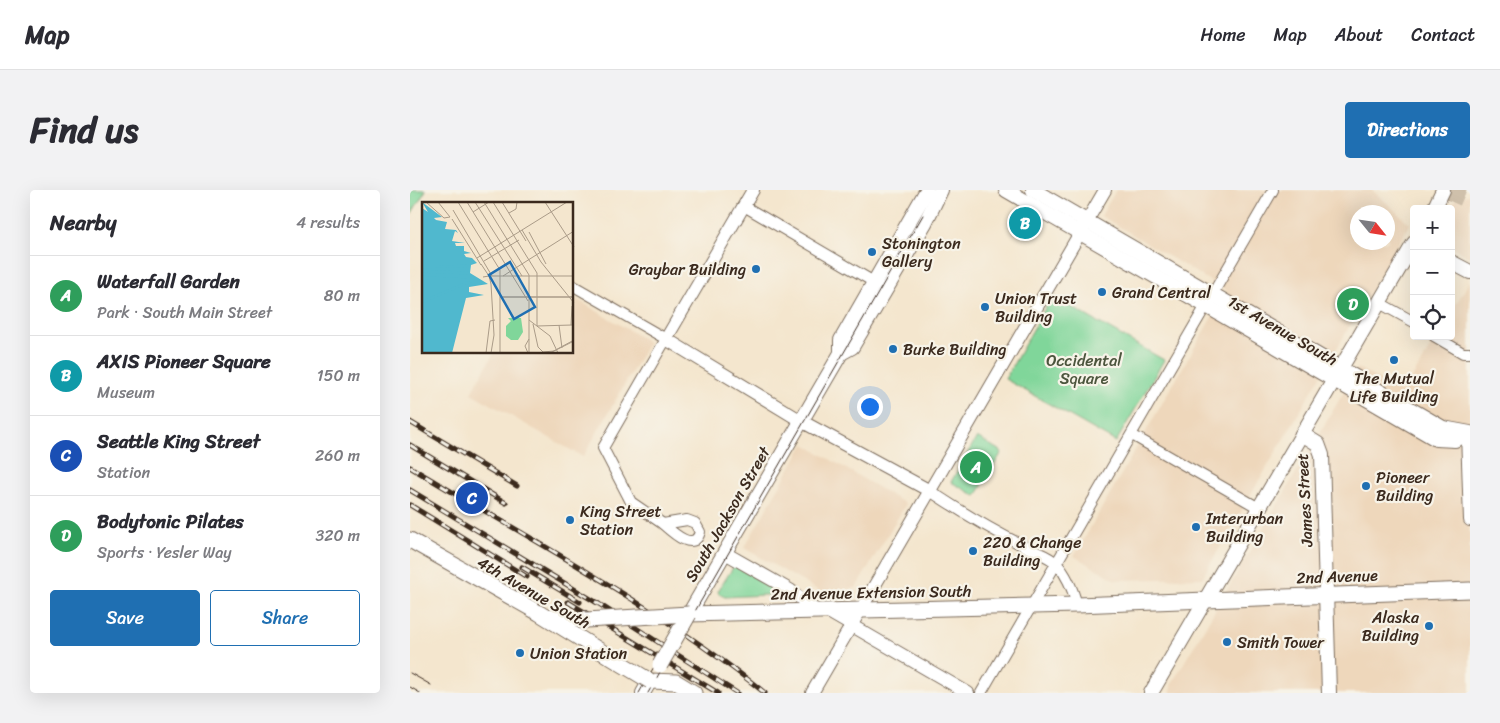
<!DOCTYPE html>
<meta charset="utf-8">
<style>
body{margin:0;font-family:Sriracha,sans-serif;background:#f2f2f3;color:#2b2b33}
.controls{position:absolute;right:15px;top:15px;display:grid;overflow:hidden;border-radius:5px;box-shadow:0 5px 20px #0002}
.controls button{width:45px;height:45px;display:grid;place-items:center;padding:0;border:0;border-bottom:1px solid #e1e1e2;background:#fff;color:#2b2b33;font:25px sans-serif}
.compass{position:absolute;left:940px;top:15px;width:45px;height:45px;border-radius:50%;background:#fff;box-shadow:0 5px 20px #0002;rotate:120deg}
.you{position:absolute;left:459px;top:216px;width:18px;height:18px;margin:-12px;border:4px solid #fff;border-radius:50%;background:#1a73e8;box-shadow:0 0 0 8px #1a73e833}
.badge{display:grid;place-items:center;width:32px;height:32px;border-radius:50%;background:#1f6fb2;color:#fff;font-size:16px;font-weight:700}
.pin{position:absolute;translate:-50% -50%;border:2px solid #fff;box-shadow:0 1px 5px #0006}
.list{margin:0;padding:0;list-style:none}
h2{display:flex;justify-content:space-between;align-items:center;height:65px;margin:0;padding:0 20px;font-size:21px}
h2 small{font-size:16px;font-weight:400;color:#7c7c81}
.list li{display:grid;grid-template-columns:32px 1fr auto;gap:15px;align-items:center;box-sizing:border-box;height:80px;padding:0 20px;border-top:1px solid #e1e1e2}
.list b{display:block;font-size:19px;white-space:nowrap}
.list p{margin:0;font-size:16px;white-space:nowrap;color:#7c7c81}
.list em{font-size:16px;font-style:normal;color:#7c7c81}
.actions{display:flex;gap:10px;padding:15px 20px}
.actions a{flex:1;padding:11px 0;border:1px solid #1f6fb2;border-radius:5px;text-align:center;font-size:18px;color:#1f6fb2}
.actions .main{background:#1f6fb2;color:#fff}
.icon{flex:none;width:28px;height:28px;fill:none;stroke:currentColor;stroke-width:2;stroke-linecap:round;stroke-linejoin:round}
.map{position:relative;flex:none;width:1060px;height:503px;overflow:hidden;border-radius:5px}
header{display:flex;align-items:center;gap:30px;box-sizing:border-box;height:70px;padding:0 25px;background:#fff;border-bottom:1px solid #e1e1e2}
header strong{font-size:24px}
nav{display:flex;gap:28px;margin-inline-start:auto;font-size:18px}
.intro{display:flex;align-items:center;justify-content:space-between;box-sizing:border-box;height:120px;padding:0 30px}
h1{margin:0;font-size:35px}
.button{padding:12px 22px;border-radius:5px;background:#1f6fb2;color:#fff;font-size:18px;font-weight:700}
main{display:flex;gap:30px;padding:0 30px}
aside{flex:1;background:#fff;border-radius:5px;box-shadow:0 5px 20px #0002}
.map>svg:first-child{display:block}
.built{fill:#eed7bb;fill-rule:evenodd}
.green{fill:#80d69a;stroke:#5e805c}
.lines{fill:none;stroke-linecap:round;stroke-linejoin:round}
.motorway-tunnel{stroke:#cfc0ab;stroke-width:18;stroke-dasharray:18 9;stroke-linecap:butt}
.minor-casing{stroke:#7c6c5c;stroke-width:12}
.tertiary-casing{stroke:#7c6c5c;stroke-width:14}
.secondary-casing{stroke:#7c6c5c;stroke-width:16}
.primary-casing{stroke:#7c6c5c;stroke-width:17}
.minor{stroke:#fff;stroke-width:10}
.tertiary{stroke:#fff;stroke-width:12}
.secondary{stroke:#fff;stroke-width:14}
.primary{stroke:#fff;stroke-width:15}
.tram{stroke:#3b2a1e;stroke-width:1}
.rail-casing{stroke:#3b2a1e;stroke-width:5}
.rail{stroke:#f7f3e8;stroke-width:3;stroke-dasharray:9;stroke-linecap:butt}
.primary-bridge-casing{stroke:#7c6c5c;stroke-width:17;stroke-linecap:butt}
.primary-bridge{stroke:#fff;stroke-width:15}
.poi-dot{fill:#1f6fb2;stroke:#f7f3e8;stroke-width:2}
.labels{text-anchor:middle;stroke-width:4.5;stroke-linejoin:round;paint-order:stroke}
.poi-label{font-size:16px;fill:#3b2a1e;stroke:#f7f3e8;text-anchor:start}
.street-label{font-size:16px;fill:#3b2a1e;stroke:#f7f3e8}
.park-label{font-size:16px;fill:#4c553d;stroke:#f7f3e8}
.inset-river{fill:none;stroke:#50b8ce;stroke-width:2.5}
.inset-road{fill:none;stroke:#aa9b88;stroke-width:1}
.view{fill:#1f6fb2;fill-opacity:0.15;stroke:#1f6fb2;stroke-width:2.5}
.inset-edge{fill:none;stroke:#3b2a1e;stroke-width:2.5}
</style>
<header>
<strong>Map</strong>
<nav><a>Home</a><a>Map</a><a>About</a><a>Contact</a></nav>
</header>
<div class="intro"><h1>Find us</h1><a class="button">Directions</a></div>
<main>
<aside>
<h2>Nearby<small>4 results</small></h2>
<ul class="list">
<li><span class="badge" style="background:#2e9e5b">A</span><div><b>Waterfall Garden</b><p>Park · South Main Street</p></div><em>80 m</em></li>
<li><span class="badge" style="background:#0f9aa8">B</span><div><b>AXIS Pioneer Square</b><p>Museum</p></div><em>150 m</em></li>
<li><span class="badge" style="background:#1a4fb4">C</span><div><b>Seattle King Street</b><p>Station</p></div><em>260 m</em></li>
<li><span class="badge" style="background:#2e9e5b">D</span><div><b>Bodytonic Pilates</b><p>Sports · Yesler Way</p></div><em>320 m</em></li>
</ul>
<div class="actions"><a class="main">Save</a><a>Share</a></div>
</aside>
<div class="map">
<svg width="1060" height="503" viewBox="0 0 1060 503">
<rect width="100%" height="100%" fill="#f7f3e8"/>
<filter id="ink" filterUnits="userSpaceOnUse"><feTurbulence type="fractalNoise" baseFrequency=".02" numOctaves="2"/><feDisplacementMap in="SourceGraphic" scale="10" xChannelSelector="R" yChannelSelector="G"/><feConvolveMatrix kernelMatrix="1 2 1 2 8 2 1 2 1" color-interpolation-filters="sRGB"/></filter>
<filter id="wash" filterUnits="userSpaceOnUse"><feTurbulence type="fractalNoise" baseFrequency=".0096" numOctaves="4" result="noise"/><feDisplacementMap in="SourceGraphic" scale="20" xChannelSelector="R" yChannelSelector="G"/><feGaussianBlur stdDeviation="1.12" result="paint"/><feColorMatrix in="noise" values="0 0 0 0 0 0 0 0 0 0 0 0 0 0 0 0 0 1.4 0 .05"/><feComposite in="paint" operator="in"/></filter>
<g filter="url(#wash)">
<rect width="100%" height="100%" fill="#f4e6ce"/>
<g class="built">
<path d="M706,0H962L1000,34L792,388L706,390L664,366L817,101L691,26ZM948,22H978V52H948Z"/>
<path d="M1060,5V68L1041,56L1040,19L1047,6Z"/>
<path d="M1060,91V503H761V495L948,178L993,203L1027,146H1041V122Z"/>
<path d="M163,107L239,152L173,267L61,203L84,163L162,162Z"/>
<path d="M394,254L496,314L446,398L411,402L334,358Z"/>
</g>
<g class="green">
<path d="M0,0H16L0,26Z"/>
<path d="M642,106L754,170L706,252L595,189Z"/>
<path d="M567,247L592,262L566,306L541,292Z"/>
<path d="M324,376H325L374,404L315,407L309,404L308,401Z"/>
</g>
</g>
<g filter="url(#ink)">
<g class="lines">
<path class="motorway-tunnel" d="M1037,0L1060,10"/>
<defs>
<g id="minor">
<path d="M334,16L469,95"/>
<path d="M162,95L256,149L193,258L221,312L253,334"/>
<path d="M968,115L975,116L1004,132"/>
<path d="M1024,146L1053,163H1060"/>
<path d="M722,245L849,318"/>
<path d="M520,301C550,321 583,341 616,357C627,363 638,365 647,374C657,385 663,400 667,415"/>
<path d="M277,330L285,333L290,342C284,363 262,342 253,334Z"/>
<path d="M571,503L863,0"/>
</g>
<g id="tertiary">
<path d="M343,0L256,149L393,232L520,301"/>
<path d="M1057,243L1060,330"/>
<path d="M315,363L380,400L405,420"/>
<path d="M415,420L558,503"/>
<path d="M402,503L695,0"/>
</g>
<g id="secondary">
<path d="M596,0L1026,249L1045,250L1057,243"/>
<path d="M623,0L1033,238L1060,243"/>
<path d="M1024,19L1033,0"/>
<path d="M1041,72L1060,82"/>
<path d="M431,163V150L517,0"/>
<path d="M892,244L908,254L912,265L919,503"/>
<path d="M279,424L431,163L442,157L515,33L531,0"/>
<path d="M233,503L240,491"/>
<path d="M741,503L1004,53"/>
</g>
<g id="primary">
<path d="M0,350L129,423L192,462"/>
<path d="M279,424L667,415L1060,400"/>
<path d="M141,427L176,430"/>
<path d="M240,491L266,492L284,503"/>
</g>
</defs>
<use href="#minor" class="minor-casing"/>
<use href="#tertiary" class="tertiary-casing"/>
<use href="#secondary" class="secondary-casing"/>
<use href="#primary" class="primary-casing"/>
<use href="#minor" class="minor"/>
<use href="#tertiary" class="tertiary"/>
<use href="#secondary" class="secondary"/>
<use href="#primary" class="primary"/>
<g class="tram">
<path d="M0,483L21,495"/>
<path d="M0,497L10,503"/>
<path d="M229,503L245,475"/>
<path d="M238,503L513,25"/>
</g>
<defs>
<g id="rail">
<path d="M0,232L107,296"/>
<path d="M0,255L96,313"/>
<path d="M0,277C120,349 245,415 355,503"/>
<path d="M0,300L189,414L327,503"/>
<path d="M0,315L117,387"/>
<path d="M112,377L170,412"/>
<path d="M158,412L308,503"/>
</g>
</defs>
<use href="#rail" class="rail-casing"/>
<use href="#rail" class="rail"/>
<defs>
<g id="primary-bridge">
<path d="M176,430L279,424"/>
<path d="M192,462L240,491"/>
<path d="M250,475L279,424"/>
</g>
</defs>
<use href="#primary-bridge" class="primary-bridge-casing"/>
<use href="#primary-bridge" class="primary-bridge"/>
</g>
</g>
<g class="poi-dot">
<circle cx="462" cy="62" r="5"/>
<circle cx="346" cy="79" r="5"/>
<circle cx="692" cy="102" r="5"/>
<circle cx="575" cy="117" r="5"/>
<circle cx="483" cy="159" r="5"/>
<circle cx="984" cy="170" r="5"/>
<circle cx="956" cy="296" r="5"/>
<circle cx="160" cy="330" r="5"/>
<circle cx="786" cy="337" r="5"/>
<circle cx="563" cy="361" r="5"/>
<circle cx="1019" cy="436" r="5"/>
<circle cx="817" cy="452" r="5"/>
<circle cx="110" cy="463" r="5"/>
</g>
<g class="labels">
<g class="poi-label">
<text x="472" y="59">Stonington<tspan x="472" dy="18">Gallery</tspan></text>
<text x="336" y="85" text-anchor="end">Graybar Building</text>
<text x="702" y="108">Grand Central</text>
<text x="585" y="114">Union Trust<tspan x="585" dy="18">Building</tspan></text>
<text x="493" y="165">Burke Building</text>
<text x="984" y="194" text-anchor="middle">The Mutual<tspan x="984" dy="18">Life Building</tspan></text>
<text x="966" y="293">Pioneer<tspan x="966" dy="18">Building</tspan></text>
<text x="170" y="327">King Street<tspan x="170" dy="18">Station</tspan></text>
<text x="796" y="334">Interurban<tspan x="796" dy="18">Building</tspan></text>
<text x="573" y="358">220 &amp; Change<tspan x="573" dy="18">Building</tspan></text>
<text x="1009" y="433" text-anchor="end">Alaska<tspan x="1009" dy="18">Building</tspan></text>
<text x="827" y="458">Smith Tower</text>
<text x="120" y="469">Union Station</text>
</g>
<g class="street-label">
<text transform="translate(873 140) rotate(30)" y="6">1st Avenue South</text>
<text transform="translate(894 310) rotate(-93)" y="6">James Street</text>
<text transform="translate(317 324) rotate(-60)" y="6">South Jackson Street</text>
<text transform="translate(927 386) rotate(-2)" y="6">2nd Avenue</text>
<text transform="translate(124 402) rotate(30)" y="6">4th Avenue South</text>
<text transform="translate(461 402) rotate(-1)" y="6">2nd Avenue Extension South</text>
</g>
<g class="park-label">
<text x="674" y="176">Occidental<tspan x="674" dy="18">Square</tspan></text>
</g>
</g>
<g transform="translate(12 12)">
<rect width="151" height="151" fill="#f4e6ce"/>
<path d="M86,116H99L101,130L96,138H89L84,134V124L89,119Z" fill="#80d69a"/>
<path d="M0,0L20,15L12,16L14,18L25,20L23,27L34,28L36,31L33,29L30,39L43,41H33L34,44H42V49L49,51L42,52L44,55L50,56L55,61L49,63L48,71L66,82L47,85V90L62,93L44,96L30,151H0V6L6,10Z" fill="#50b8ce"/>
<path class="inset-river" d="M0,63H17M0,65L45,64M0,69L29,70M0,70L46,71M0,75L49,78M0,76L31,77M0,78H44M0,79H21M0,100L49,79"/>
<path class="inset-road" d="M4,0L22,16L28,15M16,0L28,15M36,0L78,68V151M45,0L106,99M53,0L100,74M62,0L107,73V150M71,0L115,71V124M80,0L104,39M123,0L152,45M31,8L70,74M51,10L67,0M87,11L94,7L95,0M30,17L59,63M100,28L119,60L152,101M107,30L124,62M55,56L145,0M62,59L97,38M59,62L67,74H152M81,74L152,29M61,75L67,74L69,82L72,133L69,151M78,95H152M81,95H152M107,118L128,134L136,151M111,122L116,145L121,150L132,149L152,139M137,123L140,146M149,123L150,104M115,124L150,123M64,151L68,119L73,118M106,151L103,144L107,137M128,151L152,138"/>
<path class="view" d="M88,60L113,105L92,117L67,73Z"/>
<rect width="151" height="151" class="inset-edge"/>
</g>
</svg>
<div class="controls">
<button>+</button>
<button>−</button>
<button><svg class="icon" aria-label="locate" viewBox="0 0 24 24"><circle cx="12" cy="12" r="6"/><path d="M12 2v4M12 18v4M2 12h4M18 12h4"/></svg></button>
</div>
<svg class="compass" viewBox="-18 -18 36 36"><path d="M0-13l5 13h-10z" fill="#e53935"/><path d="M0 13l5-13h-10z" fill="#7c7c81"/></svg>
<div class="you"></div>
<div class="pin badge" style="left:566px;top:277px;background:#2e9e5b">A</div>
<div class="pin badge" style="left:615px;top:33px;background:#0f9aa8">B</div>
<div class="pin badge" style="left:62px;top:308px;background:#1a4fb4">C</div>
<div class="pin badge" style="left:943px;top:114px;background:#2e9e5b">D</div>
</div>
</main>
